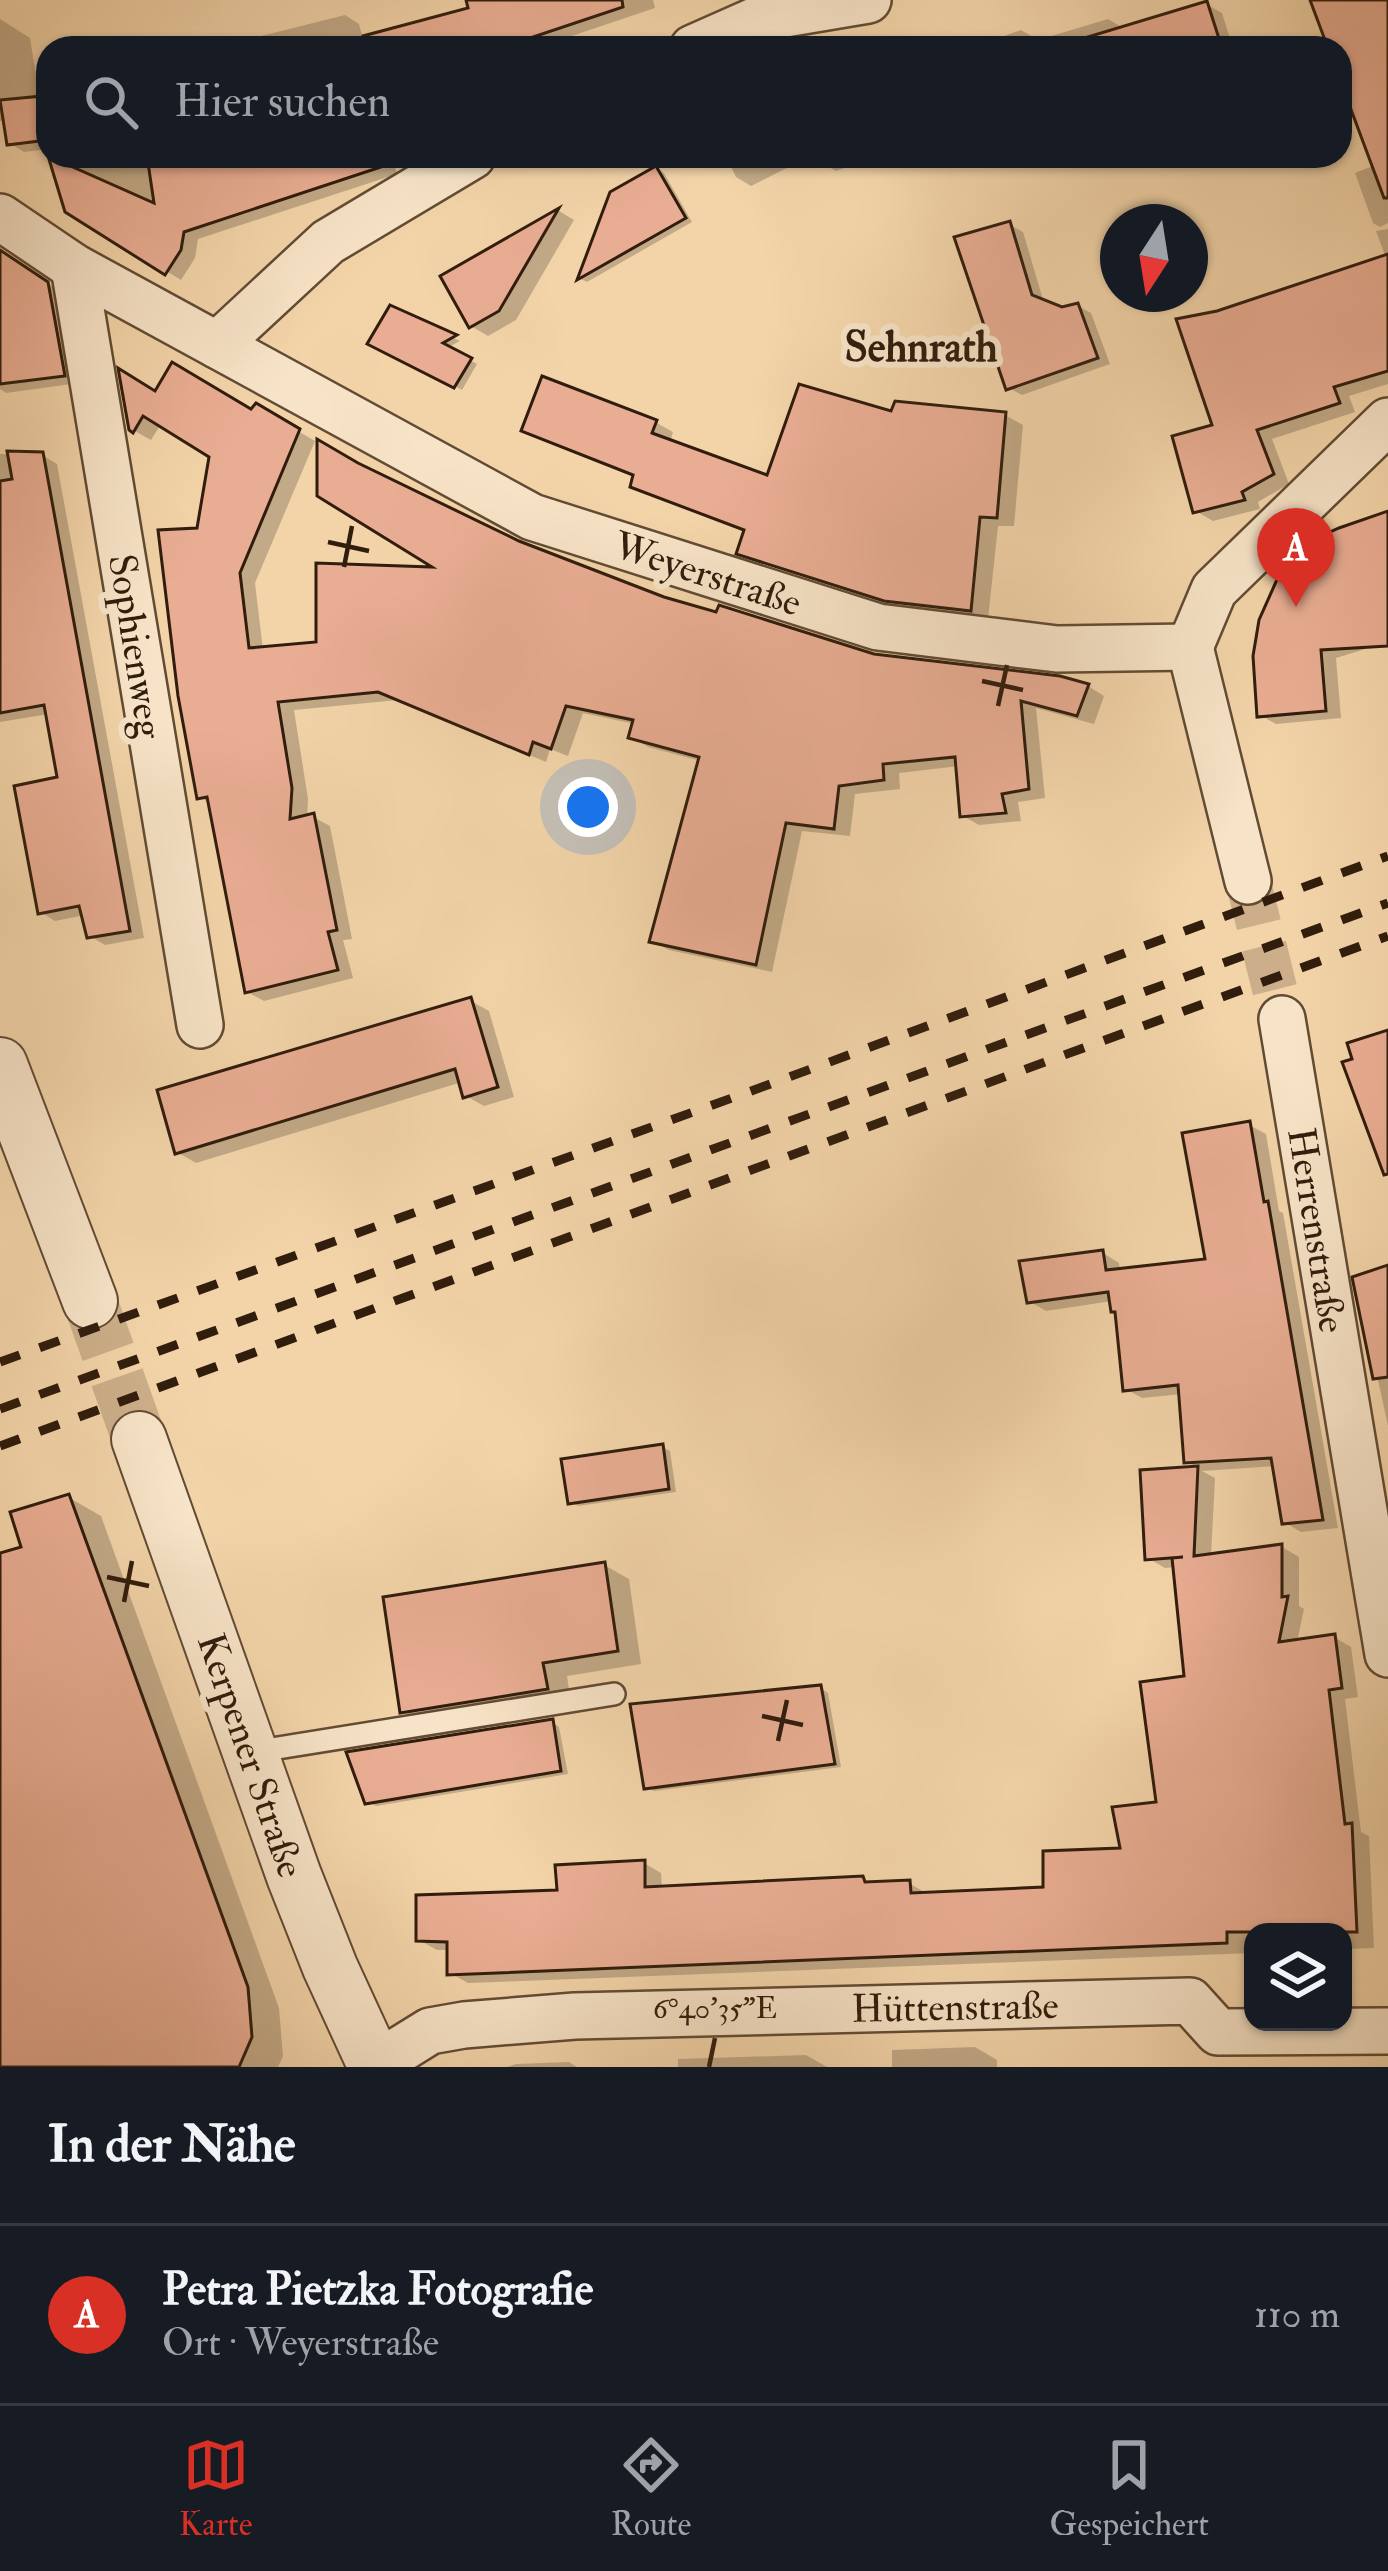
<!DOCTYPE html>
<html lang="de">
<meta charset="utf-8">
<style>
body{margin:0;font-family:"IM FELL Double Pica",serif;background:#242831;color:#f1f3f6}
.controls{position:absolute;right:36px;bottom:36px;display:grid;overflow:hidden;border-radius:24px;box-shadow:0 3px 9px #0004}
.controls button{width:108px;height:108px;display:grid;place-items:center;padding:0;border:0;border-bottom:3px solid #363941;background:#171b24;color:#f1f3f6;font:60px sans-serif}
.compass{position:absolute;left:1100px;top:204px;width:108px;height:108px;border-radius:50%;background:#171b24;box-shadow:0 3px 9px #0004;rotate:192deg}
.you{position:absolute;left:588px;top:807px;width:42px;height:42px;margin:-30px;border:9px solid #fff;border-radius:50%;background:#1a73e8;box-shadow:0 0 0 18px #1a73e833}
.badge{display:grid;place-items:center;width:78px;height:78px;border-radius:50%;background:#d93025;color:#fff;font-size:39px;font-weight:700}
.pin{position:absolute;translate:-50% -99px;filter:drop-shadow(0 3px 6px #0008)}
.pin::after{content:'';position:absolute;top:63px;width:42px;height:36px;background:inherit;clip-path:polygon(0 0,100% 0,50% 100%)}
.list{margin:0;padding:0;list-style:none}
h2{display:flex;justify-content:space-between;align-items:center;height:156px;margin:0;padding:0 48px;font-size:51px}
h2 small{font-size:39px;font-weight:400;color:#9ea1a6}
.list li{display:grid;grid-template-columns:78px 1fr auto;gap:36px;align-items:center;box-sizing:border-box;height:180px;padding:0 48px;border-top:3px solid #363941}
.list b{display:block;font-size:45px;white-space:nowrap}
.list p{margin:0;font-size:39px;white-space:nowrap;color:#9ea1a6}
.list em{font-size:39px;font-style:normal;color:#9ea1a6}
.icon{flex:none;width:66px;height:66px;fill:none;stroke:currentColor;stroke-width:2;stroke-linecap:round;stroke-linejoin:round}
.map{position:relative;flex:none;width:1388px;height:2067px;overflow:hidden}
.search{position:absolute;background:#171b24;box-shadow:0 3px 9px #0004;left:36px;right:36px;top:36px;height:132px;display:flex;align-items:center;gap:30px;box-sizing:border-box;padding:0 42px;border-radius:36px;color:#9ea1a6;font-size:45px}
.sheet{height:336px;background:#171b24}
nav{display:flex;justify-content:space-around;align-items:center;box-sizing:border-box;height:168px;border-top:3px solid #363941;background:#171b24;font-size:33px;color:#9ea1a6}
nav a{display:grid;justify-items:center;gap:6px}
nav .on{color:#d93025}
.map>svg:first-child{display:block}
.shadow{fill:#0003}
.building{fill:#e9ad93;stroke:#311d0d;stroke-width:3}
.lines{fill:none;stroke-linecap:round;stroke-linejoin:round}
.minor-tunnel{stroke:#ccaf8a;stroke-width:45;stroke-dasharray:45 22;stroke-linecap:butt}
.tertiary-tunnel{stroke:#ccaf8a;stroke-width:54;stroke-dasharray:54 27;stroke-linecap:butt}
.service-casing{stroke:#624b34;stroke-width:26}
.minor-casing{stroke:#624b34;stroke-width:50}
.tertiary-casing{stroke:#624b34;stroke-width:58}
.service{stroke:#f7e3c7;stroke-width:21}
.minor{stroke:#f7e3c7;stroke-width:45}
.tertiary{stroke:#f7e3c7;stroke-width:54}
.rail{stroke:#311d0d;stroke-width:9;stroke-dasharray:21 21;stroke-linecap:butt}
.ticks{fill:none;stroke:#311d0d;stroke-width:4.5}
.labels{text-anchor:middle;stroke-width:12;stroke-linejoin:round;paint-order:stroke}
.street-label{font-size:39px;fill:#311d0d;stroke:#f7e3c7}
.neighbourhood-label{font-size:42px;font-weight:bold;fill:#311d0d;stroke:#f7e3c7}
.ticks-label{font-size:30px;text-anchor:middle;fill:#311d0d;stroke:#f7e3c7;stroke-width:12;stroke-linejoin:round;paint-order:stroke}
</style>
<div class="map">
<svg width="1388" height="2067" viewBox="0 0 1388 2067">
<rect width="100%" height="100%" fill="#f3d4a9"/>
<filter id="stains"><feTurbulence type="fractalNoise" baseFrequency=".00167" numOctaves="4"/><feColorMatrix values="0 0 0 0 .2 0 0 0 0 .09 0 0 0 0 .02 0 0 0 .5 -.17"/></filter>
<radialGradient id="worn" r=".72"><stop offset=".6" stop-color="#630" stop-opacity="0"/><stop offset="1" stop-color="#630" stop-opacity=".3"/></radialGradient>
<g class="shadow">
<path d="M469,0H653L655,8L536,48H264L261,36L345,15L359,24L362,35L399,25L404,28L472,10Z"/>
<path d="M1206,4L1222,13L1233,48H971L1021,30L1038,40L1108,19L1125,29Z"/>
<path d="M0,19L30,38L38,88L48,87V149L24,152L9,143L6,120L0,121Z"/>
<path d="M54,156H392L397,174L198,239L195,258L181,280L67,210Z"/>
<path d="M726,156H811L751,186L736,177Z"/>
<path d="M818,156H877L836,171L820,162Z"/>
<path d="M1388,160V223L1380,227L1373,223L1355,173Z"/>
<path d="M656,169L664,173L692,222L587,282L581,279L613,194Z"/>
<path d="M559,211L574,220L516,320L488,336L471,326L444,277Z"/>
<path d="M1010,225L1023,232L1044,303L1062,310L1078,306L1091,313L1110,364L1022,395L1009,388Z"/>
<path d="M1388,229V384L1349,396L1355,412L1272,439L1289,484L1258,502L1260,509L1213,521L1196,511L1249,304L1386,258L1376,231Z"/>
<path d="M0,252L63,294L79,383L6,393L0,389Z"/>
<path d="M392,308L460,341L447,348L477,364L462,390L371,343Z"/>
<path d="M157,395L252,413L257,407L315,441L255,583L263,650L319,645L443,571L360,467L518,544L663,599L874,657L1088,686L1104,696L1094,724L1036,708L1045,798L1018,802L1021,821L979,825L963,816L959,766L899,773L900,789L855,794L850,836L802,831L772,972L669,950L652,941L701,761L648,747L632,737L635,724L583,713L568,756L550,749L546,762L398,700L294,710L308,799L307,818L313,817L330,826L352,939L343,940L353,978L264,1001L247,992L212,804L199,797L200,530L212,456L161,424L151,440L131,429Z"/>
<path d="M893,415H1005L1023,425L1014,526H998L988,619L904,609L758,562L740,552L747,532L652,496L634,486L636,477L542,440L525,430L655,422L673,432L670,442L769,479Z"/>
<path d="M0,454L42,455L57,464L144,938L105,945L90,936L85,915L55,921L40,912L60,780L49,714L0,722Z"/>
<path d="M1388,514V642L1336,658L1341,718L1276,724L1260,715Z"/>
<path d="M471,1001L489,1011L514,1097L484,1106L466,1096L462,1082L196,1163L177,1152Z"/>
<path d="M1249,1125L1266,1134L1279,1211L1283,1213L1338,1528L1301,1532L1284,1522L1275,1466L1202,1471L1215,1478L1211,1556L1282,1547L1299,1557V1606L1304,1609L1297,1642L1334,1637L1351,1647L1358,1697L1345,1699L1361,1832L1369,1836L1374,1948L1343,1949V1932H1253V1953L468,1983L450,1973V1950H437L419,1940L644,1863L661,1873L662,1889L863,1879L872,1884L909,1883L926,1893L1046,1890L1124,1851L1160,1804L1188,1679L1176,1567L1165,1568L1148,1558L1143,1472L1199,1469L1187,1462L1182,1394L1142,1398L1126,1389L1118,1313L1112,1301L1046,1311L1029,1301L1103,1253L1119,1263L1120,1272L1208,1262Z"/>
<path d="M1388,1272V1426L1356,1279Z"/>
<path d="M662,1447L670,1451L676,1492L578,1506L571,1502Z"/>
<path d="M68,1497L101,1516L279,2008L283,2056L278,2067H0V1557L25,1549Z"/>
<path d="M604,1565L629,1579L641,1664L567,1676L571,1703L427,1726L403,1711Z"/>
<path d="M820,1688L828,1693L841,1767L654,1791L646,1787Z"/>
<path d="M552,1722L559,1727L568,1774L376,1806L368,1802Z"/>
<path d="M975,2047L997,2060V2067H892V2050Z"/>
<path d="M806,2055L827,2067H678V2059Z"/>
<path d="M569,2062L577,2067H507L516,2064Z"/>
</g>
<g class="building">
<path d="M466,0H622L623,7L500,48H364L363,36L468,8Z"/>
<path d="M1310,0H1388V198H1384L1340,80V48H1328Z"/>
<path d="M1207,1L1222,48H1082L1081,39Z"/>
<path d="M43,96L48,140L7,145L0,100Z"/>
<path d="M48,156L154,203L147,156H389L390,164L184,232L181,250L165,275L65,212Z"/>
<path d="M656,166L686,218L577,280L610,192Z"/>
<path d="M559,208L499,311L469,328L440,276Z"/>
<path d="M1010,221L1032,295L1062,307L1078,303L1098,358L1006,390L954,237Z"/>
<path d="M0,250L48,282L65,376L0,384Z"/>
<path d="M1388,254V371L1334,387L1340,403L1257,430L1274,474L1242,492L1245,500L1193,513L1172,436L1212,425L1176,319L1217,311Z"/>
<path d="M390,305L457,335L443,343L472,358L454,388L367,344Z"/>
<path d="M172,362L251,409L256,403L300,429L240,573L249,648L316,642V563L432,567L317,496V439L358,463L519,541L664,597L716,612L719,605L874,654L1060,676L1089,684L1077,716L1021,701L1029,789L1002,794L1006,813L960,817L955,757L883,764L884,780L839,786L834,829L786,823L756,965L649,942L699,757L628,738L633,720L566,706L551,749L533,742L529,755L378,692L278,702L292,788L290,819L314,813L337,930L328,932L338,970L245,993L207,797L197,799L178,696L158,530L197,528L209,457L143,416L133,433L129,430L118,368L155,391Z"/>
<path d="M542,376L657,420L652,433L767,475L799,384L891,411L895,401L1006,412L997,518L980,517L971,611L884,601L736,554L744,530L630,487L633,475L521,431Z"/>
<path d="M7,451L43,452L130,931L87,938L79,906L38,914L14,786L57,777L44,705L0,713V481L12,479Z"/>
<path d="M1388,511V646L1321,650L1326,711L1257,717L1253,656L1259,620L1287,557L1304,544L1339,528Z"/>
<path d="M471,997L498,1087L463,1098L455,1069L175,1154L157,1090Z"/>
<path d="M1388,1030V1174L1384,1175L1342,1062L1352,1059L1347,1043Z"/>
<path d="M1250,1121L1264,1202L1268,1201L1323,1520L1282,1524L1271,1458L1184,1463L1178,1385L1123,1391L1115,1312H1111L1108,1292L1027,1303L1019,1261L1103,1250L1106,1270L1205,1259L1182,1133Z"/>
<path d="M1388,1265V1377L1373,1379L1352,1277Z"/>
<path d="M663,1444L669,1489L568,1504L561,1459Z"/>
<path d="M1198,1466L1194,1556L1282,1544V1597L1288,1596L1279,1642L1335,1634L1342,1688L1329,1690L1345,1824L1352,1823L1357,1932H1227V1943L447,1975V1942L416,1941V1895L557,1890L555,1865L645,1860V1887L863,1876L865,1882L910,1880L911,1893L1043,1887V1851L1120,1848L1112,1807L1156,1802L1140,1682L1184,1676L1172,1558L1183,1557L1145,1560L1140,1470Z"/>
<path d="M69,1494L248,1987L252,2037L239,2067H0V1553L21,1547L10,1512Z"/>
<path d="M605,1562L618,1651L543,1663L548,1689L400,1713L383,1597Z"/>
<path d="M821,1685L835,1764L644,1789L630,1704Z"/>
<path d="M553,1719L561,1771L365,1804L346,1752Z"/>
</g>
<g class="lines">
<path class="minor-tunnel" d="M1248,881L1282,1019"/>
<path class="tertiary-tunnel" d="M90,1301L139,1439"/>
<defs>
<path id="service" d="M253,1752L614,1694"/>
<g id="minor">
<path d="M693,48L761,18L868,0"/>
<path d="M0,217L74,267L532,517L878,627L1057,649L1190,647"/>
<path d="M74,267L200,1025"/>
<path d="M217,345L328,242L472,156"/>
<path d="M1190,647L1214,590L1388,421"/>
<path d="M1190,647L1248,881"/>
<path d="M1282,1019L1388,1654"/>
<path d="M372,2067L430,2031L464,2025L575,2016L1190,2001L1218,2032L1388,2031"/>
</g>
<g id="tertiary">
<path d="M0,1065L90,1301"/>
<path d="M139,1439L294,1876L330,1967L376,2067"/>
</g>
</defs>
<use href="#service" class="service-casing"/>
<use href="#minor" class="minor-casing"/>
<use href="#tertiary" class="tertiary-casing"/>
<use href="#service" class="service"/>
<use href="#minor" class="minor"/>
<use href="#tertiary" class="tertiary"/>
<g class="rail">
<path d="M0,1362L743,1094L1388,856"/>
<path d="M0,1409L1388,903"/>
<path d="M0,1446L1388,936"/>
</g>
</g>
<path class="ticks" d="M328,542L369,551M344,567L352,526M982,681L1023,690M998,706L1007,665M107,1577L149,1586M124,1602L132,1561M762,1716L803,1725M778,1741L787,1700M709,2067L715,2038"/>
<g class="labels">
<g class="street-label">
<text transform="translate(708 573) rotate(18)" y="14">Weyerstraße</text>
<text transform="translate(137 646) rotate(81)" y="14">Sophienweg</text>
<text transform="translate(1318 1230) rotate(81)" y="14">Herrenstraße</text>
<text transform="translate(252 1755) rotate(71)" y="14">Kerpener Straße</text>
<text transform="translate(955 2006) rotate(-1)" y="14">Hüttenstraße</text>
</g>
<g class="neighbourhood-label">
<text x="921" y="361">Sehnrath</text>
</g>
</g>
<g class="ticks-label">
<text x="715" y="2018">6°40'35"E</text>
</g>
<rect width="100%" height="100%" filter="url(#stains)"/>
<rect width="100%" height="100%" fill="url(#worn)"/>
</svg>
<div class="controls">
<button><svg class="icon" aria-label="layers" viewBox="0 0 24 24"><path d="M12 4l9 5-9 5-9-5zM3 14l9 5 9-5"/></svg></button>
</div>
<svg class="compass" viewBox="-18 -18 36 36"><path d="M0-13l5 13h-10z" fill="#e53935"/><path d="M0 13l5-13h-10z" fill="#9ea1a6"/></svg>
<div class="you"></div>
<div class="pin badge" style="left:1296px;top:607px">A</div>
<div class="search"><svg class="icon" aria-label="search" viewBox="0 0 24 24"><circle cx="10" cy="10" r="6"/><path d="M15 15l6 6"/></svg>Hier suchen</div>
</div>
<section class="sheet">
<h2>In der Nähe<small></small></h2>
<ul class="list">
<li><span class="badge">A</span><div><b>Petra Pietzka Fotografie</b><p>Ort · Weyerstraße</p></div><em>110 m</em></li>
</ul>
</section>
<nav>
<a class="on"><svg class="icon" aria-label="map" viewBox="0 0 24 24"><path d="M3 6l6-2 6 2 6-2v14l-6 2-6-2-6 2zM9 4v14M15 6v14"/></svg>Karte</a>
<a><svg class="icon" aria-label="directions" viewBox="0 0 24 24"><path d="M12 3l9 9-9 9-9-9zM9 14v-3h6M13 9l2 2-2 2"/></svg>Route</a>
<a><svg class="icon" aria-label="saved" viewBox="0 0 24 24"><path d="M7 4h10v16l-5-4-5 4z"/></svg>Gespeichert</a>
</nav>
